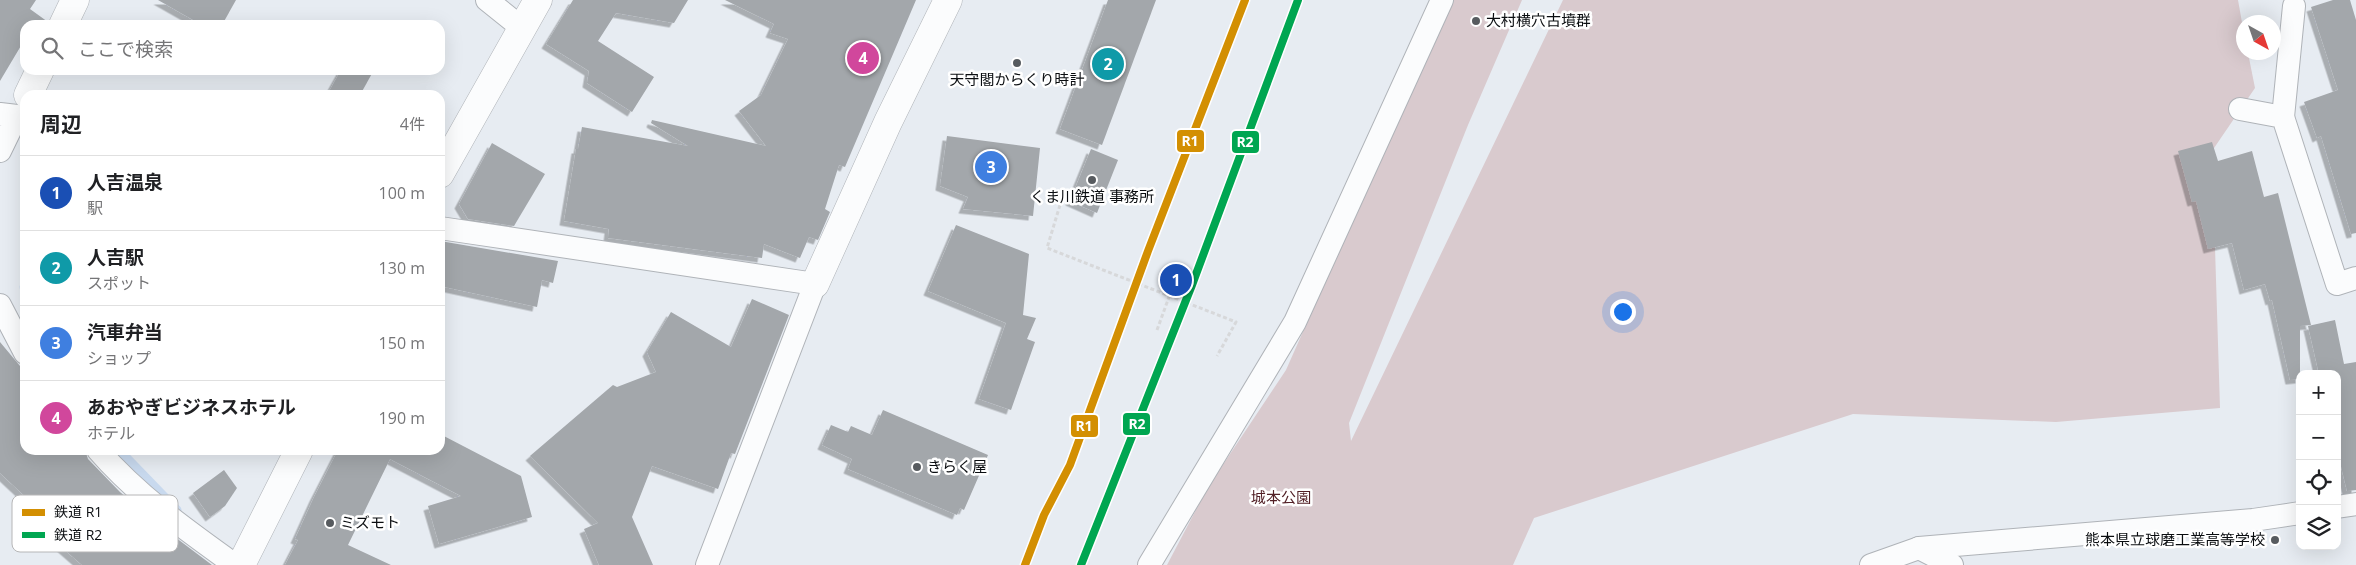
<!DOCTYPE html>
<html lang="ja">
<meta charset="utf-8">
<style>
body{margin:0;font-family:"Open Sans","Noto Sans JP",sans-serif;background:#f6f6f6;color:#202124}
.controls{position:absolute;right:15px;bottom:15px;display:grid;overflow:hidden;border-radius:10px;box-shadow:0 5px 20px #0002}
.controls button{width:45px;height:45px;display:grid;place-items:center;padding:0;border:0;border-bottom:1px solid #e0e0e0;background:#fff;color:#202124;font:25px sans-serif}
.compass{position:absolute;left:2236px;top:15px;width:45px;height:45px;border-radius:50%;background:#fff;box-shadow:0 5px 20px #0002;rotate:140deg}
.you{position:absolute;left:1622px;top:311px;width:18px;height:18px;margin:-12px;border:4px solid #fff;border-radius:50%;background:#1a73e8;box-shadow:0 0 0 8px #1a73e833}
.badge{display:grid;place-items:center;width:32px;height:32px;border-radius:50%;background:#575b5f;color:#fff;font-size:16px;font-weight:700}
.pin{position:absolute;translate:-50% -50%;border:2px solid #fff;box-shadow:0 1px 5px #0006}
.list{margin:0;padding:0;list-style:none}
h2{display:flex;justify-content:space-between;align-items:center;height:65px;margin:0;padding:0 20px;font-size:21px}
h2 small{font-size:16px;font-weight:400;color:#757577}
.list li{display:grid;grid-template-columns:32px 1fr auto;gap:15px;align-items:center;box-sizing:border-box;height:75px;padding:0 20px;border-top:1px solid #e0e0e0}
.list b{display:block;font-size:19px;white-space:nowrap}
.list p{margin:0;font-size:16px;white-space:nowrap;color:#757577}
.list em{font-size:16px;font-style:normal;color:#757577}
.icon{flex:none;width:28px;height:28px;fill:none;stroke:currentColor;stroke-width:2;stroke-linecap:round;stroke-linejoin:round}
.map{position:relative;flex:none;width:2356px;height:565px;overflow:hidden}
.search{position:absolute;background:#fff;box-shadow:0 5px 20px #0002;left:20px;top:20px;width:425px;height:55px;display:flex;align-items:center;gap:12px;box-sizing:border-box;padding:0 18px;border-radius:15px;color:#757577;font-size:19px}
.panel{position:absolute;background:#fff;box-shadow:0 5px 20px #0002;left:20px;top:90px;width:425px;height:365px;border-radius:15px}
.map>svg:first-child{display:block}
.green{fill:#d9cace}
.lines{fill:none;stroke-linecap:round;stroke-linejoin:round}
.stream{stroke:#c8d9ee;stroke-width:9}
.building{fill:#a3a7ab;filter:url(#shadow)}
.street-casing{stroke:#afb3b8;stroke-width:24}
.secondary-casing{stroke:#afb3b8;stroke-width:29}
.path{stroke:#d7d8da;stroke-width:3;stroke-dasharray:4 2.5;stroke-linecap:butt}
.street{stroke:#fbfcfd;stroke-width:22}
.secondary{stroke:#fbfcfd;stroke-width:28}
.rail-1-casing{stroke:#fff;stroke-width:11}
.rail-2-casing{stroke:#fff;stroke-width:11}
.rail-1{stroke:#d38f02;stroke-width:8}
.rail-2{stroke:#00a651;stroke-width:8}
.poi-dot{fill:#575b5f;stroke:#fff;stroke-width:2}
.labels{text-anchor:middle;stroke-width:5;stroke-linejoin:round;paint-order:stroke}
.poi-label{font-size:15px;fill:#0a0d10;stroke:#fff;text-anchor:start}
.park-label{font-size:15px;fill:#522026;stroke:#fff}
.key{fill:#fff;stroke:#b6b6b7;stroke-width:1}
.key-label{font-size:14px;fill:#0a0d10}
.line-badge{stroke:#fff;stroke-width:2}
.badge-label{font-size:14px;text-anchor:middle;font-weight:bold;fill:#fff}
</style>
<div class="map">
<svg width="2356" height="565" viewBox="0 0 2356 565">
<defs>
<filter id="shadow"><feDropShadow dx="-4.5" dy="4.5" stdDeviation="0" flood-color="#0004"/></filter>
</defs>
<rect width="100%" height="100%" fill="#e7ecf2"/>
<path class="green" d="M1450,0H1522L1468,125L1349,423L1351,441L1563,0H2238L2243,28L2244,52L2248,53L2255,88L2212,151L2220,408L2056,422L1853,414L1534,518L1513,565H1167L1208,487L1286,370Z"/>
<g class="lines">
<g class="stream">
<path d="M24,287L25,291"/>
<path d="M119,450L177,510"/>
</g>
</g>
<g class="building">
<path d="M0,0H36L30,9L48,22V25H25V39L0,81Z"/>
<path d="M158,0H236L222,25H202Z"/>
<path d="M573,0H688L674,23L616,13L598,41L654,77L632,112L587,83L589,71L546,44Z"/>
<path d="M725,0H916L845,167L839,165L825,209L830,212L818,240L809,237L800,258L764,244L762,258L608,238L609,229L564,221L576,149H578L582,127L688,146L651,123L652,120L766,146L739,111L761,95L788,39L770,33L774,24Z"/>
<path d="M1108,0H1156L1102,145L1060,129Z"/>
<path d="M2333,0H2350L2356,20V233L2351,234L2321,136L2317,138L2304,102L2338,90L2311,7Z"/>
<path d="M341,70H374L360,95H327Z"/>
<path d="M947,136L1040,148L1033,216L963,209L968,197L940,186Z"/>
<path d="M2212,142L2218,161L2252,151L2264,197L2278,193L2311,325L2300,326V379L2290,380L2272,300L2270,301L2265,284L2244,290L2232,243L2208,249L2196,201L2192,202L2178,151Z"/>
<path d="M492,143L545,174L514,226L468,219L459,204Z"/>
<path d="M1091,149L1118,160L1097,213L1070,201Z"/>
<path d="M956,225L1029,254L1023,315L1036,318L1027,339L1035,342L1011,410L979,399L1006,323L928,291Z"/>
<path d="M440,241L558,261L553,283L542,280L537,307L440,286Z"/>
<path d="M752,299L789,315L735,454L731,453L718,489L652,466L632,517L653,565H599L584,529L598,523L530,456L613,385L617,387L656,372L647,352L671,312L731,347Z"/>
<path d="M2335,320L2344,364L2356,362V490L2347,491L2337,450V374H2319L2308,326Z"/>
<path d="M0,342L25,372V450H85L88,459L120,492L155,522L212,565H82L50,537L53,535L24,506L30,501L0,473Z"/>
<path d="M883,410L988,455L964,510L960,508L957,515L848,469L852,459L822,445L831,425L848,432L851,426L872,435Z"/>
<path d="M440,434L521,476L532,517L439,544L428,506L461,496L390,459L348,545L391,565H285L298,540L295,539L314,497L338,450H440Z"/>
<path d="M224,470L237,488L225,506L210,517L193,493Z"/>
</g>
<g class="lines">
<defs>
<g id="street">
<path d="M487,0L522,28"/>
<path d="M2240,109L2283,117L2337,284L2356,278"/>
<path d="M0,114L17,116L0,151"/>
<path d="M2283,117L2294,6"/>
<path d="M440,228L815,284L707,565"/>
<path d="M0,305L25,353"/>
<path d="M98,450C137,495 186,530 235,565"/>
<path d="M2337,507L2356,504"/>
<path d="M1919,548L1952,565"/>
<path d="M1149,565L1295,322L1442,0"/>
<path d="M1871,565L1919,548L2253,520L2300,513"/>
</g>
<g id="secondary">
<path d="M63,25L75,0"/>
<path d="M28,95L40,70"/>
<path d="M440,174L538,0"/>
<path d="M815,284L888,122L948,0"/>
<path d="M241,565L299,450"/>
</g>
</defs>
<use href="#street" class="street-casing"/>
<use href="#secondary" class="secondary-casing"/>
<g class="path">
<path d="M1060,205L1047,248L1236,322L1217,356"/>
<path d="M1157,330L1169,297"/>
</g>
<use href="#street" class="street"/>
<use href="#secondary" class="secondary"/>
<defs>
<path id="rail-1" d="M1025,565L1044,515L1070,465L1148,251L1245,0"/>
<path id="rail-2" d="M1081,565L1192,285L1298,0"/>
</defs>
<use href="#rail-1" class="rail-1-casing"/>
<use href="#rail-2" class="rail-2-casing"/>
<use href="#rail-1" class="rail-1"/>
<use href="#rail-2" class="rail-2"/>
</g>
<g class="poi-dot">
<circle cx="1476" cy="21" r="5"/>
<circle cx="1017" cy="63" r="5"/>
<circle cx="1092" cy="180" r="5"/>
<circle cx="917" cy="467" r="5"/>
<circle cx="330" cy="523" r="5"/>
<circle cx="2275" cy="540" r="5"/>
</g>
<g class="labels">
<g class="poi-label">
<text x="1486" y="26">大村横穴古墳群</text>
<text x="1017" y="85" text-anchor="middle">天守閣からくり時計</text>
<text x="1092" y="202" text-anchor="middle">くま川鉄道 事務所</text>
<text x="927" y="472">きらく屋</text>
<text x="340" y="528">ミズモト</text>
<text x="2265" y="545" text-anchor="end">熊本県立球磨工業高等学校</text>
</g>
<g class="park-label">
<text x="1281" y="503">城本公園</text>
</g>
</g>
<rect x="12" y="495" width="166" height="57" rx="8" class="key"/>
<rect x="22" y="509" width="23" height="7" fill="#d38f02"/>
<rect x="22" y="532" width="23" height="6" fill="#00a651"/>
<g class="key-label">
<text x="54" y="517">鉄道 R1</text>
<text x="54" y="540">鉄道 R2</text>
</g>
<g class="line-badge">
<rect x="1176" y="129" width="29" height="24" rx="5" fill="#d38f02"/>
<rect x="1231" y="130" width="29" height="24" rx="5" fill="#00a651"/>
<rect x="1122" y="412" width="29" height="24" rx="5" fill="#00a651"/>
<rect x="1070" y="414" width="29" height="24" rx="5" fill="#d38f02"/>
</g>
<g class="badge-label">
<text x="1190" y="146">R1</text>
<text x="1245" y="147">R2</text>
<text x="1137" y="429">R2</text>
<text x="1084" y="431">R1</text>
</g>
</svg>
<div class="controls">
<button>+</button>
<button>−</button>
<button><svg class="icon" aria-label="locate" viewBox="0 0 24 24"><circle cx="12" cy="12" r="6"/><path d="M12 2v4M12 18v4M2 12h4M18 12h4"/></svg></button>
<button><svg class="icon" aria-label="layers" viewBox="0 0 24 24"><path d="M12 4l9 5-9 5-9-5zM3 14l9 5 9-5"/></svg></button>
</div>
<svg class="compass" viewBox="-18 -18 36 36"><path d="M0-13l5 13h-10z" fill="#e53935"/><path d="M0 13l5-13h-10z" fill="#757577"/></svg>
<div class="you"></div>
<div class="pin badge" style="left:1176px;top:280px;background:#1a4fb4">1</div>
<div class="pin badge" style="left:1108px;top:64px;background:#0f9aa8">2</div>
<div class="pin badge" style="left:991px;top:167px;background:#3f7fe0">3</div>
<div class="pin badge" style="left:863px;top:58px;background:#d1479c">4</div>
<div class="search"><svg class="icon" aria-label="search" viewBox="0 0 24 24"><circle cx="10" cy="10" r="6"/><path d="M15 15l6 6"/></svg>ここで検索</div>
<section class="panel">
<h2>周辺<small>4件</small></h2>
<ul class="list">
<li><span class="badge" style="background:#1a4fb4">1</span><div><b>人吉温泉</b><p>駅</p></div><em>100 m</em></li>
<li><span class="badge" style="background:#0f9aa8">2</span><div><b>人吉駅</b><p>スポット</p></div><em>130 m</em></li>
<li><span class="badge" style="background:#3f7fe0">3</span><div><b>汽車弁当</b><p>ショップ</p></div><em>150 m</em></li>
<li><span class="badge" style="background:#d1479c">4</span><div><b>あおやぎビジネスホテル</b><p>ホテル</p></div><em>190 m</em></li>
</ul>
</section>
</div>
